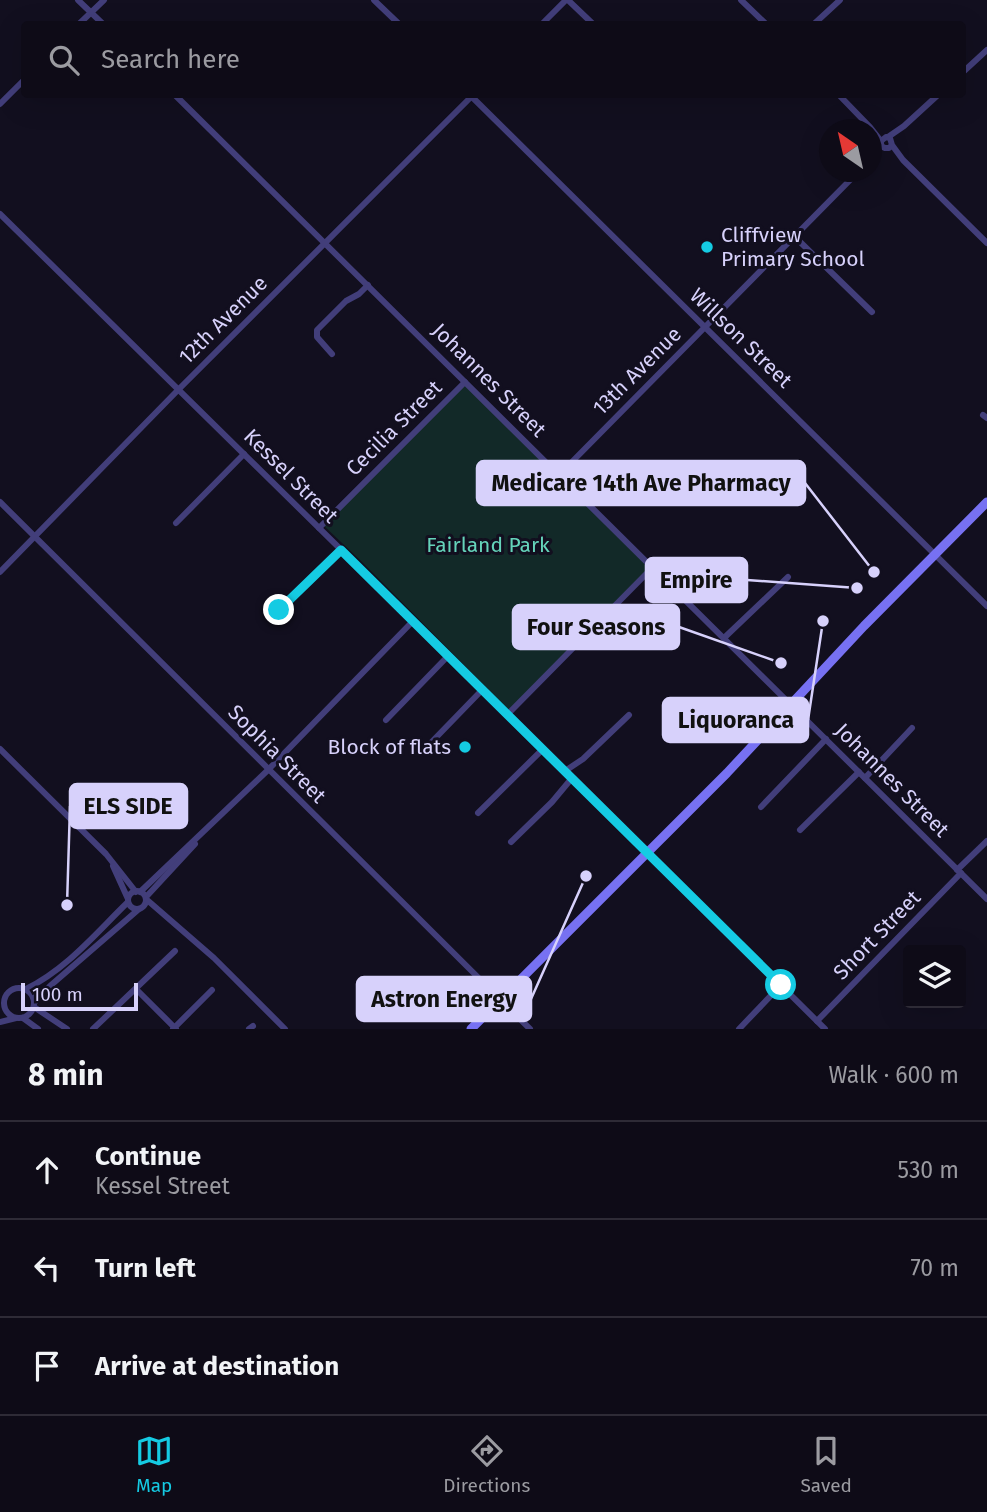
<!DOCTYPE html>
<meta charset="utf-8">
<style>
body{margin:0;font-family:"Fira Sans",sans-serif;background:#1c1924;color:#f1f3f6}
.controls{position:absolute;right:21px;bottom:21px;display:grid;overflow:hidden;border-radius:7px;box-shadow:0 7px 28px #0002}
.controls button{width:63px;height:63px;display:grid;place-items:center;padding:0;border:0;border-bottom:2px solid #2e2b36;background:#0e0b17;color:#f1f3f6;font:35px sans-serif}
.compass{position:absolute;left:819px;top:119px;width:63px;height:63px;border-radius:50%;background:#0e0b17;box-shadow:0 7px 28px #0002;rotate:326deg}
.scale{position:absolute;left:21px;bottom:18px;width:117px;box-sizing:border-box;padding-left:7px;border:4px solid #d7d1fb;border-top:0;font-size:19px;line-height:24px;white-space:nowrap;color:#d7d1fb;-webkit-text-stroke:5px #120f1f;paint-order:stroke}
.stop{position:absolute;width:21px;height:21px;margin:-16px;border:5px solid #15cbe3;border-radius:50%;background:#fff}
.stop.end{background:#15cbe3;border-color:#fff;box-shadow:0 2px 7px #0008}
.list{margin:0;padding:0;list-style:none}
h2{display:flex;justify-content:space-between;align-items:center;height:91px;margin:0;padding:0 28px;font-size:30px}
h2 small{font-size:23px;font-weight:400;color:#9b9ba1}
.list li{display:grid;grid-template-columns:46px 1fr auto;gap:21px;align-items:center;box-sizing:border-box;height:98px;padding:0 28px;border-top:2px solid #2e2b36}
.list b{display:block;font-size:26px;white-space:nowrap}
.list p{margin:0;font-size:23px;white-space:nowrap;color:#9b9ba1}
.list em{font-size:23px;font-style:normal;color:#9b9ba1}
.icon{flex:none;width:38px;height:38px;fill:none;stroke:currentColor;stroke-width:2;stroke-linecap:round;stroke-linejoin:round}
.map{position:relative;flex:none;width:987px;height:1029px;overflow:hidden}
.search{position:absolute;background:#0e0b17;box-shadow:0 7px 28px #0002;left:21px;right:21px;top:21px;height:77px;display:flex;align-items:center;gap:18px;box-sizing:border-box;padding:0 24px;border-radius:7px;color:#9b9ba1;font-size:26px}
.sheet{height:385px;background:#0e0b17}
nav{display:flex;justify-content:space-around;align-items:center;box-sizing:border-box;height:98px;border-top:2px solid #2e2b36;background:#0e0b17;font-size:19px;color:#9b9ba1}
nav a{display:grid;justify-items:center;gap:4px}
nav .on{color:#15cbe3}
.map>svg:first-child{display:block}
.green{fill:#122928}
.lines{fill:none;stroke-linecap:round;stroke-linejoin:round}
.street{stroke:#423e7a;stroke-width:6}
.secondary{stroke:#7771f2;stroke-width:9}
.route{stroke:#15cbe3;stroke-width:9}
.poi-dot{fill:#15cbe3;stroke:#120f1f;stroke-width:2.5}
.labels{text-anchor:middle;stroke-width:6;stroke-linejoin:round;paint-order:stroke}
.poi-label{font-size:21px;fill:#d7d1fb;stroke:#120f1f;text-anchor:start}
.street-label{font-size:21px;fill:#d7d1fb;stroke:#120f1f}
.park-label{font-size:21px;fill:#65d3ba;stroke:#120f1f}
.leader{fill:none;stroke:#d7d1fb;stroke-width:2.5}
.callout-dot{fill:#d7d1fb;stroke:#120f1f;stroke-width:2.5}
.callout{fill:#d7d1fb;stroke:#d7d1fb;stroke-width:2.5}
.callout-label{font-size:23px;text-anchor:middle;font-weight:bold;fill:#111}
</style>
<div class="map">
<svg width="987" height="1029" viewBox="0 0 987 1029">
<rect width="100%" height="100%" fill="#120f1f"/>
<path class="green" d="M467,383L652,566L509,710L360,560L323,525Z"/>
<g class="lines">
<g class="street">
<path d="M78,0L103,24"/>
<path d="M374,0L399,24"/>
<path d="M568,0L593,24"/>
<path d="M741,0L766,24"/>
<path d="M79,24L104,0"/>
<path d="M542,24L566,0"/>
<path d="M814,24L840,0"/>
<path d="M962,73L987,50"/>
<path d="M174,94L987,899"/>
<path d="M469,94L987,606"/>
<path d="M838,94L870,127L881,141"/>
<path d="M0,104L24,80"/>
<path d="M888,137L904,126L939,94"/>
<path d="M892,145L889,148H885L881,146V141L886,137L890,138L892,145L903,160L987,243"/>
<path d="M872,157L881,144"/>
<path d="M0,214L508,714L825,1029"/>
<path d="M794,236L872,312"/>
<path d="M332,354L317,337V330L346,301L359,294L368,285"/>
<path d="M983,415L987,418"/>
<path d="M559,475L858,172"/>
<path d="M0,502L530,1029"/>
<path d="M176,523L244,454"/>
<path d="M319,528L465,382"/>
<path d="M0,572L178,390L472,96"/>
<path d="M279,610L341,550"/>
<path d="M724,638L788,577"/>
<path d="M508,714L653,567"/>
<path d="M386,720L448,656"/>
<path d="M0,749L106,854L136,892"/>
<path d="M421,753L483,689"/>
<path d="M565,771L583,759L629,715"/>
<path d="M865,778L912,728"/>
<path d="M761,807L826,739"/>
<path d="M478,813L543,749"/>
<path d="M800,830L859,772"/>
<path d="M511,842L552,802L572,778"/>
<path d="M113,866L128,899"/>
<path d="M957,870L987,841"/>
<circle cx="137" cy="900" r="9"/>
<path d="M140,892L268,770L413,621"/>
<path d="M146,897L195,844"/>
<path d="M146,899L214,958L285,1029"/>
<circle cx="19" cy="1003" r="15"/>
<path d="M26,989C68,968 96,933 128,902"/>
<path d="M136,989L176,1029"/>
<path d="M35,1002L50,986L139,909"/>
<path d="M34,1007L67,1029"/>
<path d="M23,1018L38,1029"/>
<path d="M817,1021L961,873"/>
<path d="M0,1022L16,1018"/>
<path d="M93,1029L175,951"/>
<path d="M173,1029L212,990"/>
<path d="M249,1029L253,1026"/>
<path d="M739,1029L781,985"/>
</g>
<path class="secondary" d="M471,1029L727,773L864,626L987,502"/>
</g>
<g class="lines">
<path class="route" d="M279,610L341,550L781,985"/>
</g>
<g class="poi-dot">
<circle cx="707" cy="247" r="7"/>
<circle cx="465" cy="747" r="7"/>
</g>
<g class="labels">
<g class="poi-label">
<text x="721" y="242">Cliffview<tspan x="721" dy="24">Primary School</tspan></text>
<text x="451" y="754" text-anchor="end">Block of flats</text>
</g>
<g class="street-label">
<text transform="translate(223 320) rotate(-45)" y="7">12th Avenue</text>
<text transform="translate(741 338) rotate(44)" y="7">Willson Street</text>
<text transform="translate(637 371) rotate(-45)" y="7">13th Avenue</text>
<text transform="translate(489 380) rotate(45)" y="7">Johannes Street</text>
<text transform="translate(394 428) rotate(-45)" y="7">Cecilia Street</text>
<text transform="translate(291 476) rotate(45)" y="7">Kessel Street</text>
<text transform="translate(277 754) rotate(45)" y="7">Sophia Street</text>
<text transform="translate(892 780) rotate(45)" y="7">Johannes Street</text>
<text transform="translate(877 935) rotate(-46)" y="7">Short Street</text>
</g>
<g class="park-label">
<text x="488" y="552">Fairland Park</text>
</g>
</g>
<path class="leader" d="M874 572L805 483M857 588L747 580M781 663L679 627M823 621L808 720M67 905L70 806M586 876L531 999"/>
<g class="callout-dot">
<circle cx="874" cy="572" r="7"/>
<circle cx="857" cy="588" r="7"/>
<circle cx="781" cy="663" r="7"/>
<circle cx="823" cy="621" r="7"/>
<circle cx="67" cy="905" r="7"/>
<circle cx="586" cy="876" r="7"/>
</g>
<g class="callout">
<rect x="477" y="461" width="328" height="44" rx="7"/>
<rect x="646" y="558" width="101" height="44" rx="7"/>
<rect x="513" y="605" width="166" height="44" rx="7"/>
<rect x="663" y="698" width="145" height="44" rx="7"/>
<rect x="70" y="784" width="117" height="44" rx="7"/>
<rect x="357" y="977" width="174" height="44" rx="7"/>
</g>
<g class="callout-label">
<text x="641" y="491">Medicare 14th Ave Pharmacy</text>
<text x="696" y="588">Empire</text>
<text x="596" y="635">Four Seasons</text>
<text x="736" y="728">Liquoranca</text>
<text x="128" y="814">ELS SIDE</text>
<text x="444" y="1007">Astron Energy</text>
</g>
</svg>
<div class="controls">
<button><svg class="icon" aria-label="layers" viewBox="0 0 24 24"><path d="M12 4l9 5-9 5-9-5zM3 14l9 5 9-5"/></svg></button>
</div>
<svg class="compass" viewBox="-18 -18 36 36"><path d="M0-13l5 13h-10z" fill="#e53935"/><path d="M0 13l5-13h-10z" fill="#9b9ba1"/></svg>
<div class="scale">100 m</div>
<div class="stop" style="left:781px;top:985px"></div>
<div class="stop end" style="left:279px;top:610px"></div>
<div class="search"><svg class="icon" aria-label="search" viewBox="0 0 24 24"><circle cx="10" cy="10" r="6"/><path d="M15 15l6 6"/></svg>Search here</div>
</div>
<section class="sheet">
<h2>8 min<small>Walk · 600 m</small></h2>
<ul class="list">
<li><svg class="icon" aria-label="ahead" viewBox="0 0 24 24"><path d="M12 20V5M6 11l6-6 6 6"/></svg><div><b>Continue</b><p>Kessel Street</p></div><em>530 m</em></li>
<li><svg class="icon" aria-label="left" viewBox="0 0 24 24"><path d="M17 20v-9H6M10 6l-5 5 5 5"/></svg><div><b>Turn left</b></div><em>70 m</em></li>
<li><svg class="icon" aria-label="arrive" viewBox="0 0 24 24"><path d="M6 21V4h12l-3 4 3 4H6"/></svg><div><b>Arrive at destination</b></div></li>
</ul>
</section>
<nav>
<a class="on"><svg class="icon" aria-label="map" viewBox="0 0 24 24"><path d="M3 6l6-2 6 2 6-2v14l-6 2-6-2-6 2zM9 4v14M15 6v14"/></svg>Map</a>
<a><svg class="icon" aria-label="directions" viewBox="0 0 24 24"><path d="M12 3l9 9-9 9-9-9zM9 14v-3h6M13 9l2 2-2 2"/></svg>Directions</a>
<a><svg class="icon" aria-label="saved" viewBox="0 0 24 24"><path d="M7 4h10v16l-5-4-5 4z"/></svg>Saved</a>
</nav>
